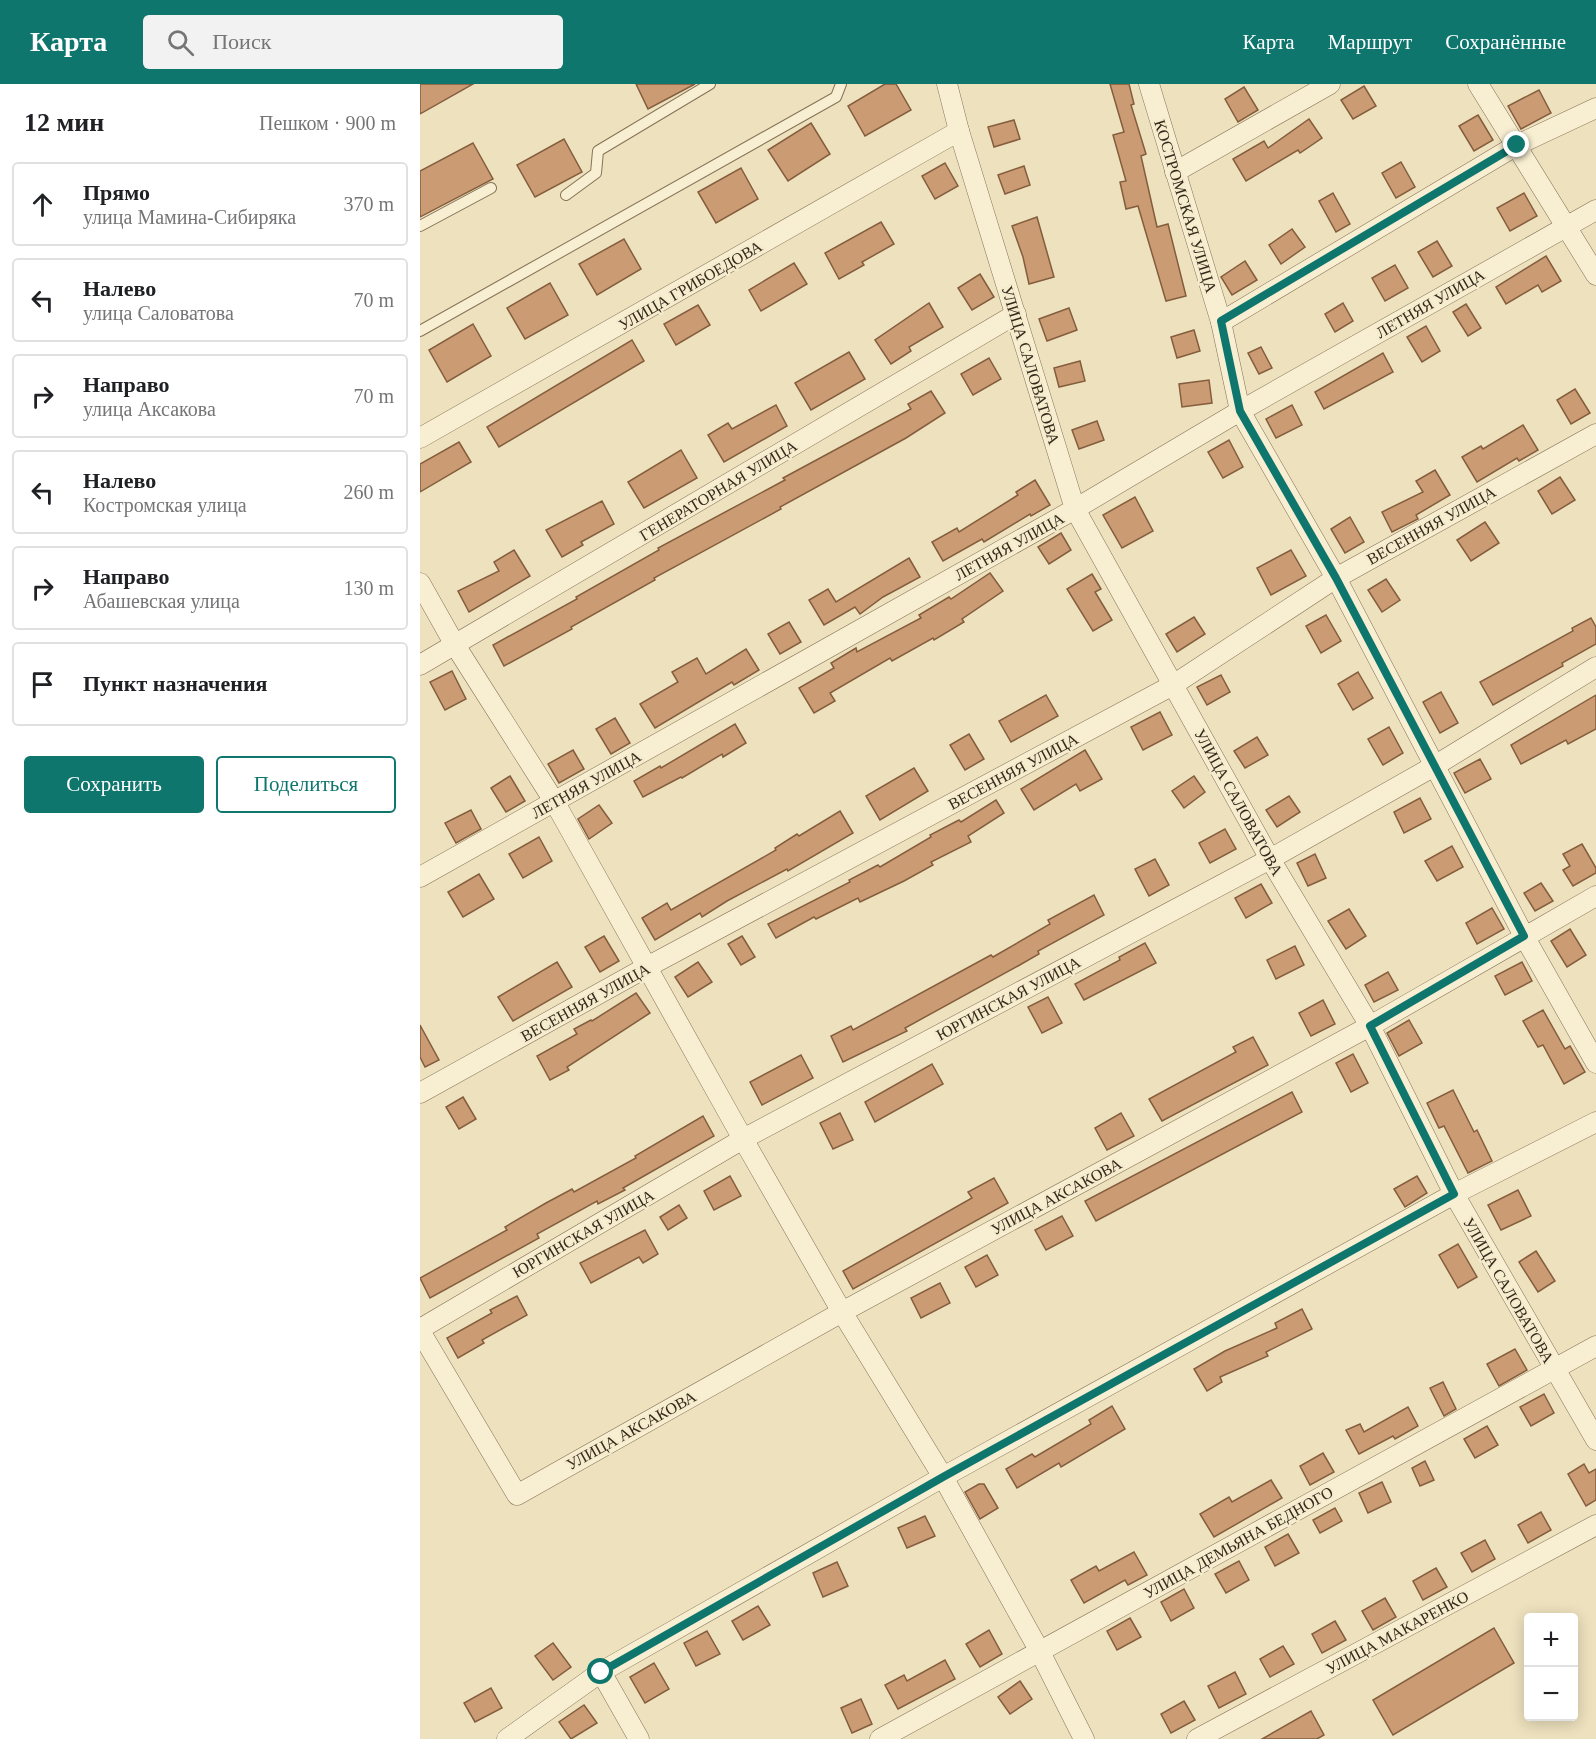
<!DOCTYPE html>
<html lang="ru">
<meta charset="utf-8">
<style>
body{margin:0;font-family:Georgia,serif;background:#f2f2f2;color:#202124}
.controls{position:absolute;right:18px;bottom:18px;display:grid;overflow:hidden;border-radius:6px;box-shadow:0 3px 15px #0003}
.controls button{width:54px;height:54px;display:grid;place-items:center;padding:0;border:0;border-bottom:2px solid #e0e0e0;background:#fff;color:#202124;font:30px sans-serif}
.stop{position:absolute;width:18px;height:18px;margin:-14px;border:4px solid #0f766e;border-radius:50%;background:#fff}
.stop.end{background:#0f766e;border-color:#fff;box-shadow:0 2px 6px #0008}
.list{margin:0;padding:0;list-style:none}
h2{display:flex;justify-content:space-between;align-items:center;height:78px;margin:0;padding:0 24px;font-size:26px}
h2 small{font-size:20px;font-weight:400;color:#757577}
.list li{display:grid;grid-template-columns:39px 1fr auto;gap:18px;align-items:center;box-sizing:border-box;height:84px;margin:0 12px 12px;padding:0 12px;border:2px solid #e0e0e0;border-radius:6px}
.list b{display:block;font-size:22px;white-space:nowrap}
.list p{margin:0;font-size:20px;white-space:nowrap;color:#757577}
.list em{font-size:20px;font-style:normal;color:#757577}
.actions{display:flex;gap:12px;padding:18px 24px}
.actions a{flex:1;padding:14px 0;border:2px solid #0f766e;border-radius:6px;text-align:center;font-size:21px;color:#0f766e}
.actions .main{background:#0f766e;color:#fff}
.icon{flex:none;width:33px;height:33px;fill:none;stroke:currentColor;stroke-width:2;stroke-linecap:round;stroke-linejoin:round}
.map{position:relative;flex:none;width:1176px;height:1655px;overflow:hidden}
header{display:flex;align-items:center;gap:36px;box-sizing:border-box;height:84px;padding:0 30px;background:#0f766e;color:#fff}
header strong{font-size:28px}
nav{display:flex;gap:33px;margin-inline-start:auto;font-size:21px}
.search{width:420px;height:54px;background:#f2f2f2;display:flex;align-items:center;gap:15px;box-sizing:border-box;padding:0 21px;border-radius:6px;color:#757577;font-size:22px}
main{display:flex}
aside{flex:1;background:#fff}
.map>svg:first-child{display:block}
.building{fill:#cb9c74;stroke:#845d3d;stroke-width:1.5}
.lines{fill:none;stroke-linecap:round;stroke-linejoin:round}
.service-casing{stroke:#857257;stroke-width:12}
.minor-casing{stroke:#857257;stroke-width:21}
.service{stroke:#f8eed1;stroke-width:10}
.minor{stroke:#f8eed1;stroke-width:20}
.route{stroke:#0f766e;stroke-width:8}
.labels{text-anchor:middle;stroke-width:4.5;stroke-linejoin:round;paint-order:stroke}
.street-label{font-size:16px;fill:#35291c;stroke:#f5ebcd}
</style>
<header>
<strong>Карта</strong>
<div class="search"><svg class="icon" aria-label="search" viewBox="0 0 24 24"><circle cx="10" cy="10" r="6"/><path d="M15 15l6 6"/></svg>Поиск</div>
<nav><a>Карта</a><a>Маршрут</a><a>Сохранённые</a></nav>
</header>
<main>
<aside>
<h2>12 мин<small>Пешком · 900 m</small></h2>
<ul class="list">
<li><svg class="icon" aria-label="ahead" viewBox="0 0 24 24"><path d="M12 20V5M6 11l6-6 6 6"/></svg><div><b>Прямо</b><p>улица Мамина-Сибиряка</p></div><em>370 m</em></li>
<li><svg class="icon" aria-label="left" viewBox="0 0 24 24"><path d="M17 20v-9H6M10 6l-5 5 5 5"/></svg><div><b>Налево</b><p>улица Саловатова</p></div><em>70 m</em></li>
<li><svg class="icon" aria-label="right" viewBox="0 0 24 24"><path d="M7 20v-9h11M14 6l5 5-5 5"/></svg><div><b>Направо</b><p>улица Аксакова</p></div><em>70 m</em></li>
<li><svg class="icon" aria-label="left" viewBox="0 0 24 24"><path d="M17 20v-9H6M10 6l-5 5 5 5"/></svg><div><b>Налево</b><p>Костромская улица</p></div><em>260 m</em></li>
<li><svg class="icon" aria-label="right" viewBox="0 0 24 24"><path d="M7 20v-9h11M14 6l5 5-5 5"/></svg><div><b>Направо</b><p>Абашевская улица</p></div><em>130 m</em></li>
<li><svg class="icon" aria-label="arrive" viewBox="0 0 24 24"><path d="M6 21V4h12l-3 4 3 4H6"/></svg><div><b>Пункт назначения</b></div></li>
</ul>
<div class="actions"><a class="main">Сохранить</a><a>Поделиться</a></div>
</aside>
<div class="map">
<svg width="1176" height="1655" viewBox="0 0 1176 1655">
<rect width="100%" height="100%" fill="#ede1be"/>
<g class="building">
<path d="M0,0H53L0,30Z"/>
<path d="M216,0H275L228,25Z"/>
<path d="M465,0H476L491,26L445,52L428,22Z"/>
<path d="M690,0H709L714,20L711,21L726,70L721,72L737,143L748,140L766,212L746,217L718,122L706,125L700,98L706,97L693,51L704,48Z"/>
<path d="M944,2L956,22L933,35L921,16Z"/>
<path d="M824,3L838,26L818,38L805,15Z"/>
<path d="M1119,6L1131,29L1101,45L1088,22Z"/>
<path d="M1058,31L1073,56L1054,67L1039,42Z"/>
<path d="M889,35L902,54L880,69L878,66L826,97L813,75L844,57L848,64Z"/>
<path d="M594,36L600,55L574,63L568,43Z"/>
<path d="M391,39L410,70L368,97L348,66Z"/>
<path d="M144,55L162,88L115,113L97,81Z"/>
<path d="M53,59L73,95L0,133V87Z"/>
<path d="M981,78L995,103L976,114L962,89Z"/>
<path d="M525,79L538,102L515,115L502,92Z"/>
<path d="M604,82L610,101L585,110L578,91Z"/>
<path d="M321,84L338,115L296,139L278,108Z"/>
<path d="M913,109L930,140L916,148L899,117Z"/>
<path d="M1104,109L1117,132L1090,147L1077,124Z"/>
<path d="M617,133L634,193L609,200L603,173L592,142Z"/>
<path d="M461,138L474,160L442,178L444,181L419,195L405,169Z"/>
<path d="M872,145L885,163L861,180L849,161Z"/>
<path d="M204,155L221,185L177,211L159,180Z"/>
<path d="M1017,157L1032,182L1013,193L998,168Z"/>
<path d="M1126,172L1141,197L1122,208L1118,201L1086,220L1076,203Z"/>
<path d="M825,177L837,196L812,211L801,193Z"/>
<path d="M374,179L387,200L341,227L329,206Z"/>
<path d="M975,181L988,204L965,217L952,194Z"/>
<path d="M560,190L574,213L552,226L538,204Z"/>
<path d="M130,199L148,231L105,255L87,224Z"/>
<path d="M509,219L523,243L489,263L491,267L471,280L455,256Z"/>
<path d="M923,219L933,237L915,248L905,230Z"/>
<path d="M1046,220L1061,244L1048,252L1033,228Z"/>
<path d="M278,221L290,241L256,261L244,240Z"/>
<path d="M649,224L657,246L627,257L619,235Z"/>
<path d="M53,240L71,272L27,298L9,266Z"/>
<path d="M1006,242L1020,267L1002,278L987,253Z"/>
<path d="M774,246L780,267L757,274L751,253Z"/>
<path d="M212,256L224,277L79,363L67,343Z"/>
<path d="M841,263L852,284L839,290L828,269Z"/>
<path d="M429,268L445,295L391,326L375,299Z"/>
<path d="M963,269L973,288L904,325L895,308Z"/>
<path d="M569,274L581,295L553,311L541,290Z"/>
<path d="M660,277L665,297L639,303L634,284Z"/>
<path d="M789,296L792,319L762,323L759,300Z"/>
<path d="M1155,305L1170,329L1151,340L1137,316Z"/>
<path d="M511,307L525,329L486,354L360,423L361,425L234,494L235,496L151,543L152,545L84,582L73,561L157,515L156,513L239,466L238,464L365,396L363,394L491,325L488,320Z"/>
<path d="M356,321L367,342L304,378L288,351L308,339L312,345Z"/>
<path d="M872,321L882,341L856,354L846,335Z"/>
<path d="M677,337L684,356L659,365L652,346Z"/>
<path d="M1103,341L1118,366L1099,377L1097,374L1057,398L1042,373L1061,362L1063,365Z"/>
<path d="M809,356L823,383L803,394L788,368Z"/>
<path d="M39,358L51,378L0,408V380Z"/>
<path d="M261,366L277,394L224,424L208,398Z"/>
<path d="M1015,386L1030,411L996,431L998,435L972,448L962,428L1003,408L996,397Z"/>
<path d="M1140,393L1155,416L1132,430L1118,407Z"/>
<path d="M615,396L630,421L611,432L610,430L564,458L562,455L523,477L512,458L537,444L539,448L598,411L596,408Z"/>
<path d="M715,413L733,447L702,464L683,431Z"/>
<path d="M182,417L194,440L161,458L163,461L142,473L126,446Z"/>
<path d="M930,433L944,458L925,469L911,445Z"/>
<path d="M1065,438L1079,459L1051,477L1037,456Z"/>
<path d="M641,449L651,466L629,480L618,463Z"/>
<path d="M94,466L110,492L49,528L38,507L79,487L74,478Z"/>
<path d="M871,466L886,492L851,511L837,484Z"/>
<path d="M489,474L500,493L463,513L440,530L435,523L404,541L389,516L408,505L416,518Z"/>
<path d="M570,489L583,507L542,535L544,538L514,556L513,554L472,577L470,574L410,609L415,617L394,629L379,604L414,584L411,579L436,564L437,568L501,534L499,531L529,513L531,515Z"/>
<path d="M672,490L681,505L675,508L692,536L673,547L647,505Z"/>
<path d="M966,495L980,516L962,528L948,506Z"/>
<path d="M906,531L921,557L901,569L886,542Z"/>
<path d="M774,533L785,550L757,568L746,550Z"/>
<path d="M1171,534L1176,543V560L1142,579L1143,582L1073,621L1060,598L1153,547L1152,544Z"/>
<path d="M369,538L381,558L360,570L348,550Z"/>
<path d="M326,565L339,586L314,601L312,598L235,644L220,620L258,598L252,588L277,574L286,590Z"/>
<path d="M32,587L46,615L25,626L10,598Z"/>
<path d="M938,588L953,614L933,626L918,600Z"/>
<path d="M801,591L810,608L787,621L777,603Z"/>
<path d="M1021,608L1038,639L1020,649L1003,618Z"/>
<path d="M626,611L638,632L591,658L579,637Z"/>
<path d="M1176,611V645L1148,660L1146,656L1101,680L1091,661Z"/>
<path d="M740,628L752,651L723,666L711,643Z"/>
<path d="M195,634L210,659L191,670L176,645Z"/>
<path d="M315,640L326,659L303,673L302,670L262,694L261,693L223,713L214,697L240,682L241,684Z"/>
<path d="M969,643L983,669L963,681L948,655Z"/>
<path d="M549,650L564,675L545,686L530,661Z"/>
<path d="M837,653L848,671L825,684L814,667Z"/>
<path d="M153,666L164,685L139,699L128,680Z"/>
<path d="M665,666L682,695L660,707L656,700L614,726L601,705Z"/>
<path d="M1060,675L1071,695L1045,709L1034,689Z"/>
<path d="M494,684L508,707L460,736L446,712Z"/>
<path d="M90,692L105,717L86,728L71,704Z"/>
<path d="M774,692L785,708L764,724L752,707Z"/>
<path d="M869,712L880,728L857,743L846,726Z"/>
<path d="M1000,714L1011,735L984,749L974,728Z"/>
<path d="M576,716L584,729L548,752L551,758L511,778L513,781L484,797L440,818L438,814L396,835L394,833L356,854L348,840L430,798L429,796L458,781L460,783L511,753L510,751L539,736L541,738Z"/>
<path d="M179,721L192,739L169,755L158,735Z"/>
<path d="M51,726L61,745L36,759L25,739Z"/>
<path d="M420,727L433,749L368,787L367,785L307,817L282,833L280,829L235,856L222,834L247,819L251,826L356,766L355,764L377,750L379,752Z"/>
<path d="M805,745L816,765L790,779L779,759Z"/>
<path d="M119,753L132,777L103,794L89,770Z"/>
<path d="M1162,760L1176,784V789L1153,802L1143,786L1150,782L1143,770Z"/>
<path d="M1032,762L1043,783L1017,797L1005,777Z"/>
<path d="M895,770L906,794L888,802L877,779Z"/>
<path d="M735,775L749,801L729,812L715,785Z"/>
<path d="M59,790L74,815L43,833L28,808Z"/>
<path d="M1121,799L1133,817L1115,827L1104,809Z"/>
<path d="M841,800L852,819L826,834L815,814Z"/>
<path d="M674,811L684,831L618,867L619,870L598,882L485,944L487,947L423,978L411,952L431,942L433,946L571,871L573,873L630,840L628,836Z"/>
<path d="M1072,824L1084,845L1057,860L1046,839Z"/>
<path d="M929,825L946,852L926,865L908,837Z"/>
<path d="M1150,845L1166,871L1147,883L1131,857Z"/>
<path d="M184,852L199,877L180,888L165,863Z"/>
<path d="M322,852L335,873L321,881L308,860Z"/>
<path d="M725,859L736,879L664,916L655,900L700,876L699,873Z"/>
<path d="M875,862L884,881L856,895L847,876Z"/>
<path d="M137,878L152,903L93,937L78,913Z"/>
<path d="M278,878L292,898L268,913L255,893Z"/>
<path d="M1102,878L1112,897L1085,911L1075,892Z"/>
<path d="M968,888L978,906L954,918L945,901Z"/>
<path d="M216,909L230,929L147,983L149,986L130,996L117,972L157,950L154,945L171,936L172,937Z"/>
<path d="M628,913L642,939L622,949L608,923Z"/>
<path d="M903,916L915,940L891,952L879,929Z"/>
<path d="M1123,926L1145,965L1150,962L1165,988L1144,1000L1123,961L1118,963L1103,937Z"/>
<path d="M989,936L1002,959L979,972L967,949Z"/>
<path d="M0,941L19,976L5,983L0,973Z"/>
<path d="M833,953L848,981L742,1037L729,1015L816,968L813,963Z"/>
<path d="M933,970L948,999L931,1008L916,979Z"/>
<path d="M381,971L393,994L342,1021L330,998Z"/>
<path d="M512,980L523,1000L455,1038L445,1018Z"/>
<path d="M1033,1006L1054,1048L1057,1046L1072,1077L1048,1089L1024,1042L1019,1044L1007,1019Z"/>
<path d="M872,1008L882,1028L676,1137L665,1117Z"/>
<path d="M43,1013L56,1035L39,1045L26,1023Z"/>
<path d="M420,1029L433,1056L413,1065L400,1039Z"/>
<path d="M701,1029L714,1052L687,1066L675,1044Z"/>
<path d="M283,1032L294,1052L203,1104L205,1106L178,1120L177,1117L117,1150L119,1154L10,1214L0,1194L87,1146L85,1143L126,1119L152,1105L154,1108L216,1074L215,1072Z"/>
<path d="M310,1092L321,1112L294,1126L284,1107Z"/>
<path d="M997,1092L1007,1109L985,1123L974,1105Z"/>
<path d="M574,1094L588,1119L433,1205L423,1187L552,1114L548,1108Z"/>
<path d="M1098,1106L1111,1132L1081,1146L1068,1121Z"/>
<path d="M259,1121L267,1134L248,1146L240,1133Z"/>
<path d="M642,1132L653,1152L626,1166L615,1146Z"/>
<path d="M225,1146L238,1170L223,1179L219,1173L171,1199L160,1179Z"/>
<path d="M1038,1160L1057,1193L1038,1204L1019,1171Z"/>
<path d="M1116,1167L1135,1197L1118,1208L1099,1178Z"/>
<path d="M567,1171L578,1191L556,1203L545,1183Z"/>
<path d="M520,1199L530,1219L501,1234L491,1214Z"/>
<path d="M97,1212L107,1231L62,1256L64,1259L38,1274L27,1254L72,1229L70,1226Z"/>
<path d="M882,1225L892,1245L846,1268L848,1272L800,1293L802,1298L787,1307L774,1285L805,1267L857,1244L855,1239Z"/>
<path d="M1095,1265L1107,1286L1079,1302L1067,1280Z"/>
<path d="M1023,1298L1036,1325L1024,1332L1010,1304Z"/>
<path d="M1124,1310L1134,1329L1111,1342L1100,1323Z"/>
<path d="M692,1322L705,1345L641,1383L639,1379L597,1404L586,1385L612,1370L615,1373L671,1340L669,1336Z"/>
<path d="M988,1323L998,1342L975,1355L973,1352L939,1370L926,1346L940,1340L944,1348Z"/>
<path d="M1067,1342L1078,1361L1055,1374L1044,1355Z"/>
<path d="M903,1369L914,1388L890,1401L880,1382Z"/>
<path d="M1005,1377L1014,1396L1000,1402L992,1384Z"/>
<path d="M1164,1380L1169,1389L1176,1385V1416L1166,1422L1148,1390Z"/>
<path d="M851,1396L862,1414L794,1453L780,1430L809,1413L812,1418Z"/>
<path d="M962,1398L971,1418L948,1429L939,1409Z"/>
<path d="M559,1400H564L578,1424L560,1435L545,1408Z"/>
<path d="M915,1424L922,1437L900,1449L893,1436Z"/>
<path d="M1121,1428L1131,1446L1108,1459L1098,1441Z"/>
<path d="M505,1432L515,1452L487,1464L478,1444Z"/>
<path d="M868,1450L879,1469L855,1482L845,1463Z"/>
<path d="M1065,1456L1075,1475L1052,1488L1041,1469Z"/>
<path d="M714,1468L727,1491L708,1501L705,1496L664,1519L651,1496L676,1482L679,1487Z"/>
<path d="M819,1477L829,1496L806,1509L795,1490Z"/>
<path d="M417,1478L428,1502L403,1513L393,1489Z"/>
<path d="M1016,1484L1027,1503L1003,1516L993,1497Z"/>
<path d="M764,1505L774,1524L751,1537L741,1518Z"/>
<path d="M965,1514L976,1533L953,1546L942,1527Z"/>
<path d="M338,1522L350,1541L323,1556L312,1537Z"/>
<path d="M710,1534L721,1553L697,1566L687,1547Z"/>
<path d="M915,1537L926,1556L902,1569L892,1550Z"/>
<path d="M1074,1544L1094,1579L973,1651L953,1616Z"/>
<path d="M569,1546L582,1570L560,1583L546,1560Z"/>
<path d="M287,1547L300,1570L276,1582L264,1559Z"/>
<path d="M133,1559L151,1583L133,1596L115,1572Z"/>
<path d="M863,1562L874,1580L850,1593L840,1575Z"/>
<path d="M525,1576L535,1595L478,1625L465,1601L484,1591L487,1597Z"/>
<path d="M234,1579L249,1605L225,1619L210,1593Z"/>
<path d="M815,1588L826,1610L799,1624L788,1602Z"/>
<path d="M600,1597L612,1615L590,1630L578,1613Z"/>
<path d="M71,1604L82,1624L55,1638L44,1619Z"/>
<path d="M441,1615L452,1640L432,1649L421,1624Z"/>
<path d="M764,1617L775,1636L751,1649L741,1630Z"/>
<path d="M164,1621L177,1639L151,1655L139,1638Z"/>
<path d="M891,1627L904,1651L897,1655H842Z"/>
</g>
<g class="lines">
<defs>
<g id="service">
<path d="M146,111L176,89L178,67L290,0"/>
<path d="M0,142L71,104"/>
<path d="M0,247L416,13L421,0"/>
</g>
<g id="minor">
<path d="M527,0L539,47L655,425L850,775L950,942L1034,1110L1176,1356"/>
<path d="M729,0L801,238L820,327L916,494L1104,852L1176,979"/>
<path d="M1058,0L1176,191"/>
<path d="M755,88L910,0"/>
<path d="M801,238L1097,61L1176,24"/>
<path d="M0,354L539,47"/>
<path d="M0,499L35,561L134,717L323,1055L422,1228L523,1393L619,1566L664,1655"/>
<path d="M0,581L596,230"/>
<path d="M0,793L655,425L820,327L1176,126"/>
<path d="M0,1009L227,883L753,601L916,494L1176,350"/>
<path d="M0,1245L323,1055L850,775L1016,681L1176,583"/>
<path d="M0,1247L97,1411L422,1228L950,942L1176,812"/>
<path d="M181,1588L219,1655"/>
<path d="M87,1655L181,1588L523,1393L1034,1110L1176,1038"/>
<path d="M460,1655L1176,1262"/>
<path d="M777,1655L1176,1441"/>
</g>
</defs>
<use href="#service" class="service-casing"/>
<use href="#minor" class="minor-casing"/>
<use href="#service" class="service"/>
<use href="#minor" class="minor"/>
</g>
<g class="lines">
<path class="route" d="M181,1588L523,1393L1034,1110L950,942L1104,852L916,494L820,327L801,237L1097,61"/>
</g>
<g class="labels">
<g class="street-label">
<text transform="translate(766 122) rotate(73)" y="6">КОСТРОМСКАЯ УЛИЦА</text>
<text transform="translate(270 201) rotate(-30)" y="6">УЛИЦА ГРИБОЕДОВА</text>
<text transform="translate(1010 219) rotate(-30)" y="6">ЛЕТНЯЯ УЛИЦА</text>
<text transform="translate(611 281) rotate(73)" y="6">УЛИЦА САЛОВАТОВА</text>
<text transform="translate(298 406) rotate(-31)" y="6">ГЕНЕРАТОРНАЯ УЛИЦА</text>
<text transform="translate(1011 441) rotate(-29)" y="6">ВЕСЕННЯЯ УЛИЦА</text>
<text transform="translate(589 462) rotate(-29)" y="6">ЛЕТНЯЯ УЛИЦА</text>
<text transform="translate(593 687) rotate(-28)" y="6">ВЕСЕННЯЯ УЛИЦА</text>
<text transform="translate(166 700) rotate(-29)" y="6">ЛЕТНЯЯ УЛИЦА</text>
<text transform="translate(819 718) rotate(61)" y="6">УЛИЦА САЛОВАТОВА</text>
<text transform="translate(588 914) rotate(-28)" y="6">ЮРГИНСКАЯ УЛИЦА</text>
<text transform="translate(165 918) rotate(-29)" y="6">ВЕСЕННЯЯ УЛИЦА</text>
<text transform="translate(636 1112) rotate(-28)" y="6">УЛИЦА АКСАКОВА</text>
<text transform="translate(163 1149) rotate(-30)" y="6">ЮРГИНСКАЯ УЛИЦА</text>
<text transform="translate(1089 1206) rotate(60)" y="6">УЛИЦА САЛОВАТОВА</text>
<text transform="translate(211 1346) rotate(-29)" y="6">УЛИЦА АКСАКОВА</text>
<text transform="translate(818 1458) rotate(-29)" y="6">УЛИЦА ДЕМЬЯНА БЕДНОГО</text>
<text transform="translate(977 1548) rotate(-28)" y="6">УЛИЦА МАКАРЕНКО</text>
</g>
</g>
</svg>
<div class="controls">
<button>+</button>
<button>−</button>
</div>
<div class="stop" style="left:181px;top:1588px"></div>
<div class="stop end" style="left:1097px;top:61px"></div>
</div>
</main>
